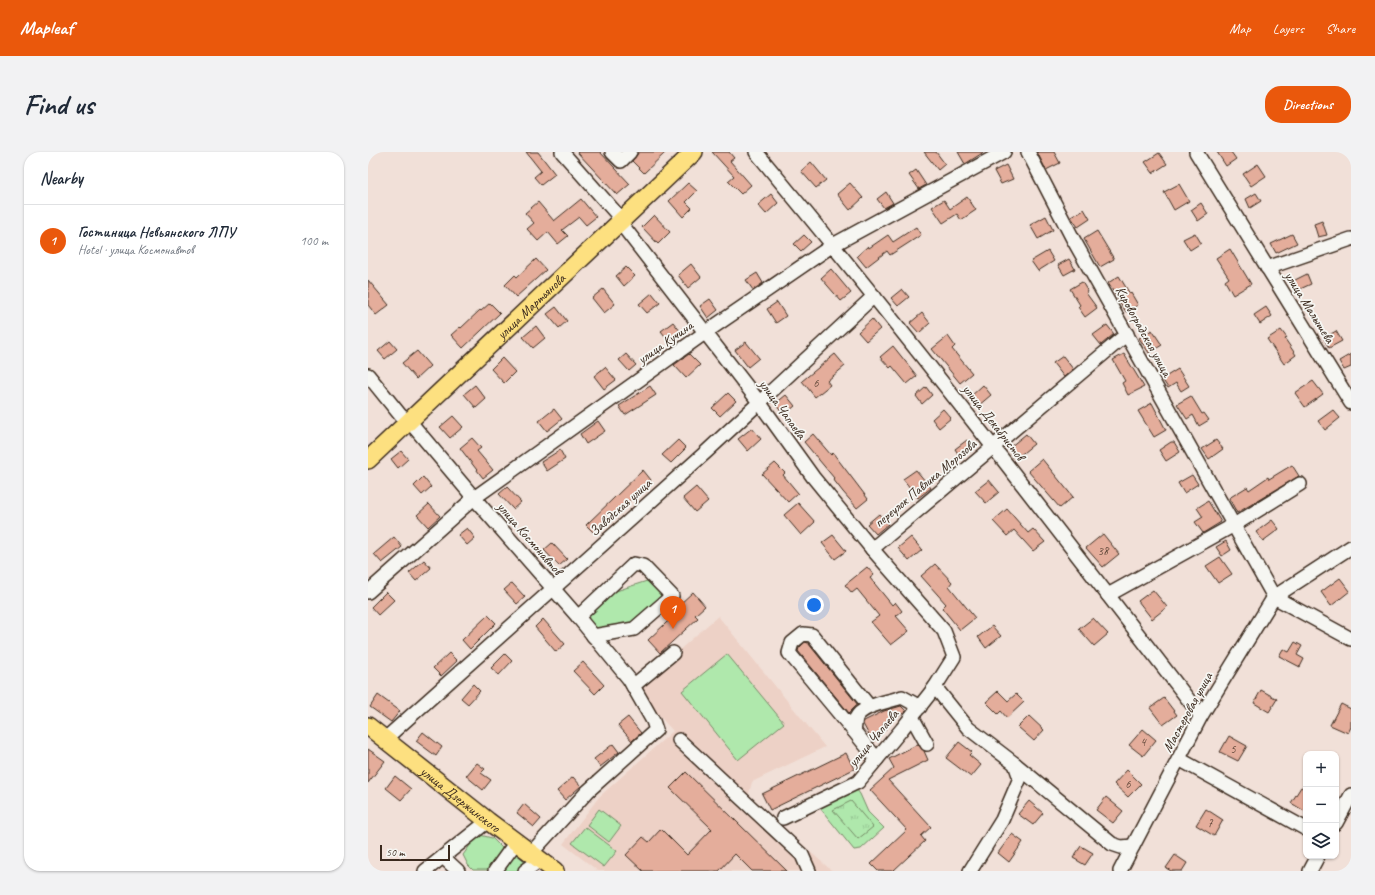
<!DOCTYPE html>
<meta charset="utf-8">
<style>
body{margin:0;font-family:Caveat,sans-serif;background:#f2f2f3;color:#1f2937}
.controls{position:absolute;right:12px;bottom:12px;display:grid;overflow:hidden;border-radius:8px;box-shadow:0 1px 3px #0004}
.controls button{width:36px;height:36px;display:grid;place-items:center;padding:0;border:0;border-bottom:1px solid #e0e1e3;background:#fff;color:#1f2937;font:20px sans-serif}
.scale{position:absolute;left:12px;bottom:10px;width:70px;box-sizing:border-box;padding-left:4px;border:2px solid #3b2a1e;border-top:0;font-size:11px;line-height:14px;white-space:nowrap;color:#3b2a1e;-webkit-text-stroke:3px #f6f6f2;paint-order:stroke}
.you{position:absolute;left:446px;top:453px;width:14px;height:14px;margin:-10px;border:3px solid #fff;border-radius:50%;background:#1a73e8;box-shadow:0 0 0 6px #1a73e833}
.badge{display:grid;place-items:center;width:26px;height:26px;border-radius:50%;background:#ea580c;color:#fff;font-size:13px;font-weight:700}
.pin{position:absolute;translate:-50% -33px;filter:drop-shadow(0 1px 2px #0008)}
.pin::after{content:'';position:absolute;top:21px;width:14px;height:12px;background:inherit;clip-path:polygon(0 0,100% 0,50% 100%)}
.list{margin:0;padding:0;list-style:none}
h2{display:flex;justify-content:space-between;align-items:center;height:52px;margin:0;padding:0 16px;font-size:17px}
h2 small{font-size:13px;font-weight:400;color:#747a83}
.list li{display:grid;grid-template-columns:26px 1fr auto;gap:12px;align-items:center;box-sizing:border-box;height:72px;padding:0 16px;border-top:1px solid #e0e1e3}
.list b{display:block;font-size:15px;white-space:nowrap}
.list p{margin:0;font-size:13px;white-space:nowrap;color:#747a83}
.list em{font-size:13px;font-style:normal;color:#747a83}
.icon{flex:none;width:22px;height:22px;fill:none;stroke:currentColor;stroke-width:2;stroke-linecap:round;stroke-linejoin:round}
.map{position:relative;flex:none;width:983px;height:719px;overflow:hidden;border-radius:16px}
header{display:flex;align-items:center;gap:24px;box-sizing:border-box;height:56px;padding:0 20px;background:#ea580c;color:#fff}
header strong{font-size:19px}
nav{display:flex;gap:22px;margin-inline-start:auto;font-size:14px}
.intro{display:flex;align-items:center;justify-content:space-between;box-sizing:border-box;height:96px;padding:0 24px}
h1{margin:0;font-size:28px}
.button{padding:10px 18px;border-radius:16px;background:#ea580c;color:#fff;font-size:14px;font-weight:700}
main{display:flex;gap:24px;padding:0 24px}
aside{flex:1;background:#fff;border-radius:16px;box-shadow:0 1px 3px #0004}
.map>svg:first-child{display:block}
.built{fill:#edd1c6}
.grass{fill:#afe8ac;stroke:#758965}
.park{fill:url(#park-tufts);stroke:#758965}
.building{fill:#e4ad9b;stroke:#3b2a1e}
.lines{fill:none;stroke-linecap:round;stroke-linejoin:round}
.minor-casing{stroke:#3b2a1e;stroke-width:16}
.major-casing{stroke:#3b2a1e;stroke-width:20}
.minor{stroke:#f6f6f2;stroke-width:13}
.major{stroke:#fde080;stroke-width:17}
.labels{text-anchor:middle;stroke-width:3.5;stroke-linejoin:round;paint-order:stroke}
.number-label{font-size:12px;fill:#654b3d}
.street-label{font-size:14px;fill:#3b2a1e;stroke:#f6f6f2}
</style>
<header>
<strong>Mapleaf</strong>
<nav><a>Map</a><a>Layers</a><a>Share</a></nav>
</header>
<div class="intro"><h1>Find us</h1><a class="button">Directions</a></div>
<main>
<aside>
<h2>Nearby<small></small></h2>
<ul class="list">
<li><span class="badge">1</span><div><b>Гостиница Невьянского ЛПУ</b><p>Hotel · улица Космонавтов</p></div><em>100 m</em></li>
</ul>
</aside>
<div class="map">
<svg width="983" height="719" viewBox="0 0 983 719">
<defs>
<pattern id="park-tufts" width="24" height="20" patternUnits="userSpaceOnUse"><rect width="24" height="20" fill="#afe8ac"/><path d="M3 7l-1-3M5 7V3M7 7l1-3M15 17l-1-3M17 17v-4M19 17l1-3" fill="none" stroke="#97c794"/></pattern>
</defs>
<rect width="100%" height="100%" fill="#f1e0d8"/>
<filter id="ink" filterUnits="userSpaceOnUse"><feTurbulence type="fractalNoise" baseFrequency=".025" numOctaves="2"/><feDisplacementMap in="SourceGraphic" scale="8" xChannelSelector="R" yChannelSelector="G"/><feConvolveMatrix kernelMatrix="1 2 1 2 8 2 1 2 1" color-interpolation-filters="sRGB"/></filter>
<g filter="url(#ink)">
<path class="built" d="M350,464L457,595L384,630L380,645L464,719H230L195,692L231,645L305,579L267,537Z"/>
<g class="grass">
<path d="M282,428L295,443L260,475L227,481L216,467L242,441Z"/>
<path d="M359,502L416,571L370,608L314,539Z"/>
<path d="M489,638L492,642L500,660L516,676L493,697L486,698L452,656Z"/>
<path d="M231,657L253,674L241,690L219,673Z"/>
<path d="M217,675L249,699L236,715L204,691Z"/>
<path d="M112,683L124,686L134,696L131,708L122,718H105L100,713L95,703L103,692Z"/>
<path d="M147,701L160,712L150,719H134Z"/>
</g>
<path class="park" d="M483,649L505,675L490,687L465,658Z"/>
<g class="building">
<path d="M158,0H170L187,22L173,33L166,25L173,19Z"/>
<path d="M209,0H232L262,32L249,43Z"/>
<path d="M271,0H298L276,21L264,9Z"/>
<path d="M344,0H361L366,6L362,9L383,33L373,42L360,29L366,24Z"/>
<path d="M556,0H568L577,12L570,18Z"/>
<path d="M590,0H616L597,12Z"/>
<path d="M669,0H686L692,11L678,18Z"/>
<path d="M849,0H863L868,7L858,14Z"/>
<path d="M791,1L799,12L785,21L777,10Z"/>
<path d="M443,10L458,28L448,36L433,19Z"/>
<path d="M890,12L898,24L883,34L875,22Z"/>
<path d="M638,13L645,27L633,32L626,19Z"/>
<path d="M548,18L558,33L551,37L541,23Z"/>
<path d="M320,31L329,39L318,50L324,56L315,65L301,49Z"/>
<path d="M482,31L495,46L482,58L469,42Z"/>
<path d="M811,32L821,49L806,58L796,40Z"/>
<path d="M518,40L525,51L516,56L509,47Z"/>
<path d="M888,41L893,49L882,56L878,47Z"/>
<path d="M403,42L410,51L398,62L390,53Z"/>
<path d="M599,45L608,58L593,68L589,62L575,71L564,55L576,48L582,57Z"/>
<path d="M213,47L228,65L218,73L211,65L194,78L200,84L190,92L180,80L170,89L159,77L166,71L157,61L170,50L186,69Z"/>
<path d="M833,51L840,62L830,69L823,58Z"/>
<path d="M716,57L722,67L710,75L703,65Z"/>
<path d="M286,63L302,80L290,92L274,75Z"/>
<path d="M678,64L685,78L670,87L662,73Z"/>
<path d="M954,69L959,83L950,85L946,72Z"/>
<path d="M548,75L553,83L522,103L519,99L498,115L489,104L500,94L501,96L520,83L525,90Z"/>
<path d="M729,79L746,107L732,115L716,87Z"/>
<path d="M827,81L833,91L822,98L815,87Z"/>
<path d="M924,82L929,91L908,101L903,92Z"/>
<path d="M436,83L443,90L433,99L426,92Z"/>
<path d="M862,97L883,132L865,143L857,129L861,126L848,106Z"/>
<path d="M680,99L686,109L670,119L663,109Z"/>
<path d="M168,107L178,118L148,145L137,133L147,123L149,125Z"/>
<path d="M701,107L707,117L696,123L690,113Z"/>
<path d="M323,112L333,125L320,136L310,123Z"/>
<path d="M258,115L267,124L256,134L248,124Z"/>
<path d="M463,117L483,141L473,149L453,126Z"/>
<path d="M389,121L395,131L385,138L378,128Z"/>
<path d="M939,122L943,132L930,138L925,129Z"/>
<path d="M751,124L762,142L763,141L770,153L758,160L740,131Z"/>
<path d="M0,128L21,153L8,163L0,153Z"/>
<path d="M714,130L720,140L718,141L729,156L717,165L710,155L712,153L702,137Z"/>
<path d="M235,137L247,152L236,161L224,146Z"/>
<path d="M534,137L541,145L530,154L523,146Z"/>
<path d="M284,141L292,151L279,161L271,152Z"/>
<path d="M342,147L350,158L340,166L332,154Z"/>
<path d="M409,150L418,164L408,171L399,157Z"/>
<path d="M122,151L132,161L95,196L83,183L92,175L93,176L112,158L113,159Z"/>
<path d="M188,155L199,169L191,176L179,162Z"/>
<path d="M898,155L904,164L892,172L886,163Z"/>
<path d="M554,161L562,171L551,181L542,171Z"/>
<path d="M504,167L512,177L498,189L490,180Z"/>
<path d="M305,170L313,180L301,189L293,179Z"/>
<path d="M739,173L746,182L733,193L725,183Z"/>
<path d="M168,174L177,186L165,196L155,185Z"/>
<path d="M784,178L794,193L781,201L771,186Z"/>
<path d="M913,178L919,186L917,187L928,203L916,212L899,187Z"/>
<path d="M968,179L974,189L961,196L956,186Z"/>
<path d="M580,184L587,194L584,197L604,221L592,231L564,197Z"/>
<path d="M22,189L29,197L17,207L10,199Z"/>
<path d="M378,190L391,206L380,215L367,198Z"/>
<path d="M525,194L549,224L539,232L524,214L522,216L512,205Z"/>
<path d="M49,199L62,214L48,227L34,211Z"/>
<path d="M258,202L268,213L261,219L251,208Z"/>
<path d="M321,202L332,213L318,226L306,213Z"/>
<path d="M467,202L477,214L459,229L462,233L447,245L434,229Z"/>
<path d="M756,202L776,235L760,243L754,231L757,229L745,208Z"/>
<path d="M983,202V215L976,218L971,209Z"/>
<path d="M695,204L705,217L696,225L685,211Z"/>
<path d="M134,206L147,220L136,231L123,217Z"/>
<path d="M237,215L248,228L236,237L226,224Z"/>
<path d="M810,217L821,234L813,239L808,231L800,236L794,227Z"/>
<path d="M945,229L955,242L937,255L927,241Z"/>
<path d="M107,233L118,247L108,256L96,242Z"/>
<path d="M615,233L623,243L610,254L602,245Z"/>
<path d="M282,234L288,243L257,263L251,254Z"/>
<path d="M558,235L564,243L554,252L548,244Z"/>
<path d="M360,241L368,249L352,264L344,256Z"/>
<path d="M418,243L427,254L416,263L407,252Z"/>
<path d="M823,244L834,262L836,261L841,268L831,274L825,263L819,267L809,252Z"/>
<path d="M784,251L798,278L786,285L770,259Z"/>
<path d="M186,257L194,267L179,279L171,269Z"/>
<path d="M575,257L583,266L571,276L564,267Z"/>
<path d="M965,258L972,266L957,278L950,269Z"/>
<path d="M85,264L95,275L82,286L72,275Z"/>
<path d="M230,269L237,279L218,292L212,282Z"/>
<path d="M384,276L393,287L380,299L370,287Z"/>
<path d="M445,282L463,303L465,301L500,347L489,356L475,340L465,327L466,326L436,290Z"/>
<path d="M658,282L666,292L650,305L642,295Z"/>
<path d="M104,286L113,296L109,299L125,318L115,326L92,296Z"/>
<path d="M310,288L318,296L303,311L294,303Z"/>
<path d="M599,288L606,296L593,306L587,297Z"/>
<path d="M848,288L855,297L841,307L834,297Z"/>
<path d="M803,290H806L812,300L798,309L791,298Z"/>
<path d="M192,298L197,307L179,319L173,310Z"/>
<path d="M33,299L40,307L30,316L23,307Z"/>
<path d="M674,307L705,345L692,356L660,319Z"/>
<path d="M407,311L417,321L415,323L430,341L420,350L394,322Z"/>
<path d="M924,313L931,324L869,361L861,346L879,335L881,338L900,325L901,327Z"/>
<path d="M275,318L283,328L227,382L218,373Z"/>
<path d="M548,318L563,336L550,346L535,327Z"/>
<path d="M824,323L830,332L816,341L810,331Z"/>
<path d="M55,325L63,335L54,343L46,334Z"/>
<path d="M621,328L631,340L618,351L607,339Z"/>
<path d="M139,335L153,350L145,357L131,342Z"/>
<path d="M328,335L340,349L327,360L315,346Z"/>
<path d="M840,349L853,370L835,381L827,370L835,365L829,356Z"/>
<path d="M430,351L447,370L433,383L416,363Z"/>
<path d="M61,352L72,364L60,375L49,363Z"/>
<path d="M639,357L660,381L665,377L677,390L665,399L646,378L639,384L625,369Z"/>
<path d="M511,362L520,372L508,382L499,372Z"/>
<path d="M904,368L911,377L895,389L888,380Z"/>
<path d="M99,376L107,386L99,393L90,383Z"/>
<path d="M735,382L751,402L735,415L718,396Z"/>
<path d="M465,383L478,399L467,407L454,391Z"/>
<path d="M26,385L34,395L14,411L6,402Z"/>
<path d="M543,385L554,398L541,409L530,396Z"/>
<path d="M858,389L863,398L854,404L848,395Z"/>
<path d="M184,391L199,407L191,414L176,398Z"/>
<path d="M852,405L864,422L850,431L838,414Z"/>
<path d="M56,408L63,416L48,429L41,421Z"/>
<path d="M567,412L584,430L581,434L607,466L592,478L574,456L578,452L553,424Z"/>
<path d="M499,415L506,423L502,426L524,453L527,450L534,459L528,464L541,479L523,493L503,470L511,464L489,437L484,441L477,433Z"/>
<path d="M972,426L982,439L963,454L953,440Z"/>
<path d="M144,431L157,445L149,452L136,438Z"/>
<path d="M785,438L799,455L784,467L770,449Z"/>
<path d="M18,440L26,448L10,463L3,455Z"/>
<path d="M325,440L337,454L327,463L330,466L292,501L280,488L315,455L312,452Z"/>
<path d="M120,463L128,471L102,497L94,488Z"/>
<path d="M725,466L740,482L726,494L711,477Z"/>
<path d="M175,467L197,492L188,500L167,475Z"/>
<path d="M624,474L633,484L618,496L610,485Z"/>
<path d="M437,490L440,491L490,553L481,561L430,499L431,496Z"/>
<path d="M927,490L934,494L929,503L936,507L932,515L911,504L915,497L921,500Z"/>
<path d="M81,501L89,509L73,524L65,516Z"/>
<path d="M137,502L144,509L131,523L123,516Z"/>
<path d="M215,510L236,533L227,542L205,519Z"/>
<path d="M105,532L112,539L100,552L93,546Z"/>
<path d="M893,538L909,547L901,560L886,551Z"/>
<path d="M630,539L640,549L648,542L656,550L639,566L633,559L630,562L618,550Z"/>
<path d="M10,543L32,559L23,570L2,555Z"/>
<path d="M796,546L809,563L795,573L782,556Z"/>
<path d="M973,552L983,557V575L980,581L962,573Z"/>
<path d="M533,554L538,559L536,561L515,572L518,577L502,585L495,572L496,569L516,559Z"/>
<path d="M661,564L676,578L666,589L650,575Z"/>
<path d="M260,565L273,581L264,589L250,573Z"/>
<path d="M775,577L788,588L775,604L761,593Z"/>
<path d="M55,580L74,595L68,604L48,589Z"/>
<path d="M861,584L879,594L870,609L852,600Z"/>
<path d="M591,590L604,600L601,603L613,613L603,625L578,606Z"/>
<path d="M245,592L251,600L232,615L226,607Z"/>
<path d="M550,592L556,599L560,608L520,628L563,675L553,684L557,689L525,719H510L503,712L539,678L502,638L526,616L521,607Z"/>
<path d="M0,597L17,609L0,631Z"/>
<path d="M478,601L486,617L402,658L394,642Z"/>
<path d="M109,611L117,617L113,621L123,628L115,638L98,624Z"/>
<path d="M759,618L773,632L760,645L746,632Z"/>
<path d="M318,620L419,719H384L367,702L351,719H275L258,703L275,685L281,690L293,677L319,703L344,677L302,636Z"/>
<path d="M27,624L43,637L33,648L18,636Z"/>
<path d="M205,625L213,634L197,648L189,639Z"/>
<path d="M933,635L938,638V660L923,651Z"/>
<path d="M738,645L755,659L745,671L728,658Z"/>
<path d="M661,649L675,661L665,673L650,662Z"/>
<path d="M156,652L173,667L166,675L149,661Z"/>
<path d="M838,657L855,668L846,684L828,673Z"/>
<path d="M644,682L655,690L641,710L630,701Z"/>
<path d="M713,694L725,701L717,713L705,706Z"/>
<path d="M807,703L819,711L814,719H803L798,716Z"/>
</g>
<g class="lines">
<defs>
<g id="minor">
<path d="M194,0L248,61L251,69L391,250L445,325L504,397L576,479L586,505L567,535L534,577L490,630L415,666"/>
<path d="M244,0L253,9L262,0"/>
<path d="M388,0C541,184 687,374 833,564"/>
<path d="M660,0L705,87L906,445L983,487"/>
<path d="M828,0L983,251"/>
<path d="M899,116L983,87"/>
<path d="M0,223L33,264L42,270L106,346L210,465L261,527L285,569L288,578L220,639L163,701"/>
<path d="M504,397L759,182"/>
<path d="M0,440L106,346L338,180L465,93L636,0"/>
<path d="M740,443L866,373L932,332"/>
<path d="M210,465L266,412L275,414L304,444L266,477L225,484"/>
<path d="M265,534L305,501"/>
<path d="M567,535L600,576L647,612L652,626L634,668L602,719"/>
<path d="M501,554L444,483L435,482L424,491L421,501L509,607"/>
<path d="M544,565L559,592"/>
<path d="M486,579C487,575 487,570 488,566C494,553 521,550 534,545L552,555"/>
<path d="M17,587L338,300L506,144"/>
<path d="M311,588L434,703L441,719"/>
<path d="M811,607L938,677"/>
<path d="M647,612L744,692L753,695L765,694"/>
<path d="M968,671L983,643"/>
<path d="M75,705L90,719"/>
<path d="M57,719L120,669"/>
<path d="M127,719L148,690"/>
<path d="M157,719L172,708"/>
<path d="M752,719L833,564L906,445L983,395"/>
<path d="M942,719L950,704"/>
</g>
<g id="major">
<path id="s1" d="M0,308L326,0"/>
<path id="s2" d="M0,574L120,669L187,719"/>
</g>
</defs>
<use href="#minor" class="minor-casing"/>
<use href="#major" class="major-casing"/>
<use href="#minor" class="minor"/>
<use href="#major" class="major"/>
</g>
</g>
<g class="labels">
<g class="number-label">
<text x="448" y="235">6</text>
<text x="735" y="403">38</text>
<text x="775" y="594">4</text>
<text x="865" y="601">5</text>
<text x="760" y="636">6</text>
<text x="842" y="675">7</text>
</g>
<g class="street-label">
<text dy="5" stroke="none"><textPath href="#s1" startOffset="224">улица Мартьянова</textPath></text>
<text transform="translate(942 155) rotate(58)" y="5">улица Малышева</text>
<text transform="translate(776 179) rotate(61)" y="5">Кировоградская улица</text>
<text transform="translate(297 190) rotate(-35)" y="5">улица Кучина</text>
<text transform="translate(415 257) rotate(54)" y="5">улица Чапаева</text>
<text transform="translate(626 270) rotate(52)" y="5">улица Декабристов</text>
<text transform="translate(557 331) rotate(-40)" y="5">переулок Павлика Морозова</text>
<text transform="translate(252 355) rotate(-42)" y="5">Заводская улица</text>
<text transform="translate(162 386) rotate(49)" y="5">улица Космонавтов</text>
<text transform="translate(819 560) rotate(-61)" y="5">Мастеровая улица</text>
<text transform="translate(505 586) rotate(-50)" y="5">улица Чапаева</text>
<text dy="5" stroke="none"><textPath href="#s2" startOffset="118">улица Дзержинского</textPath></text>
</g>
</g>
</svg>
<div class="controls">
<button>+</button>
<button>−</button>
<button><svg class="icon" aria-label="layers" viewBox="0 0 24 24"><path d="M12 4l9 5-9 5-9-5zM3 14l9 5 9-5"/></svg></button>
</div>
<div class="scale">50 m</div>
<div class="you"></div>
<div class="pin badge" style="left:305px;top:477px">1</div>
</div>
</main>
